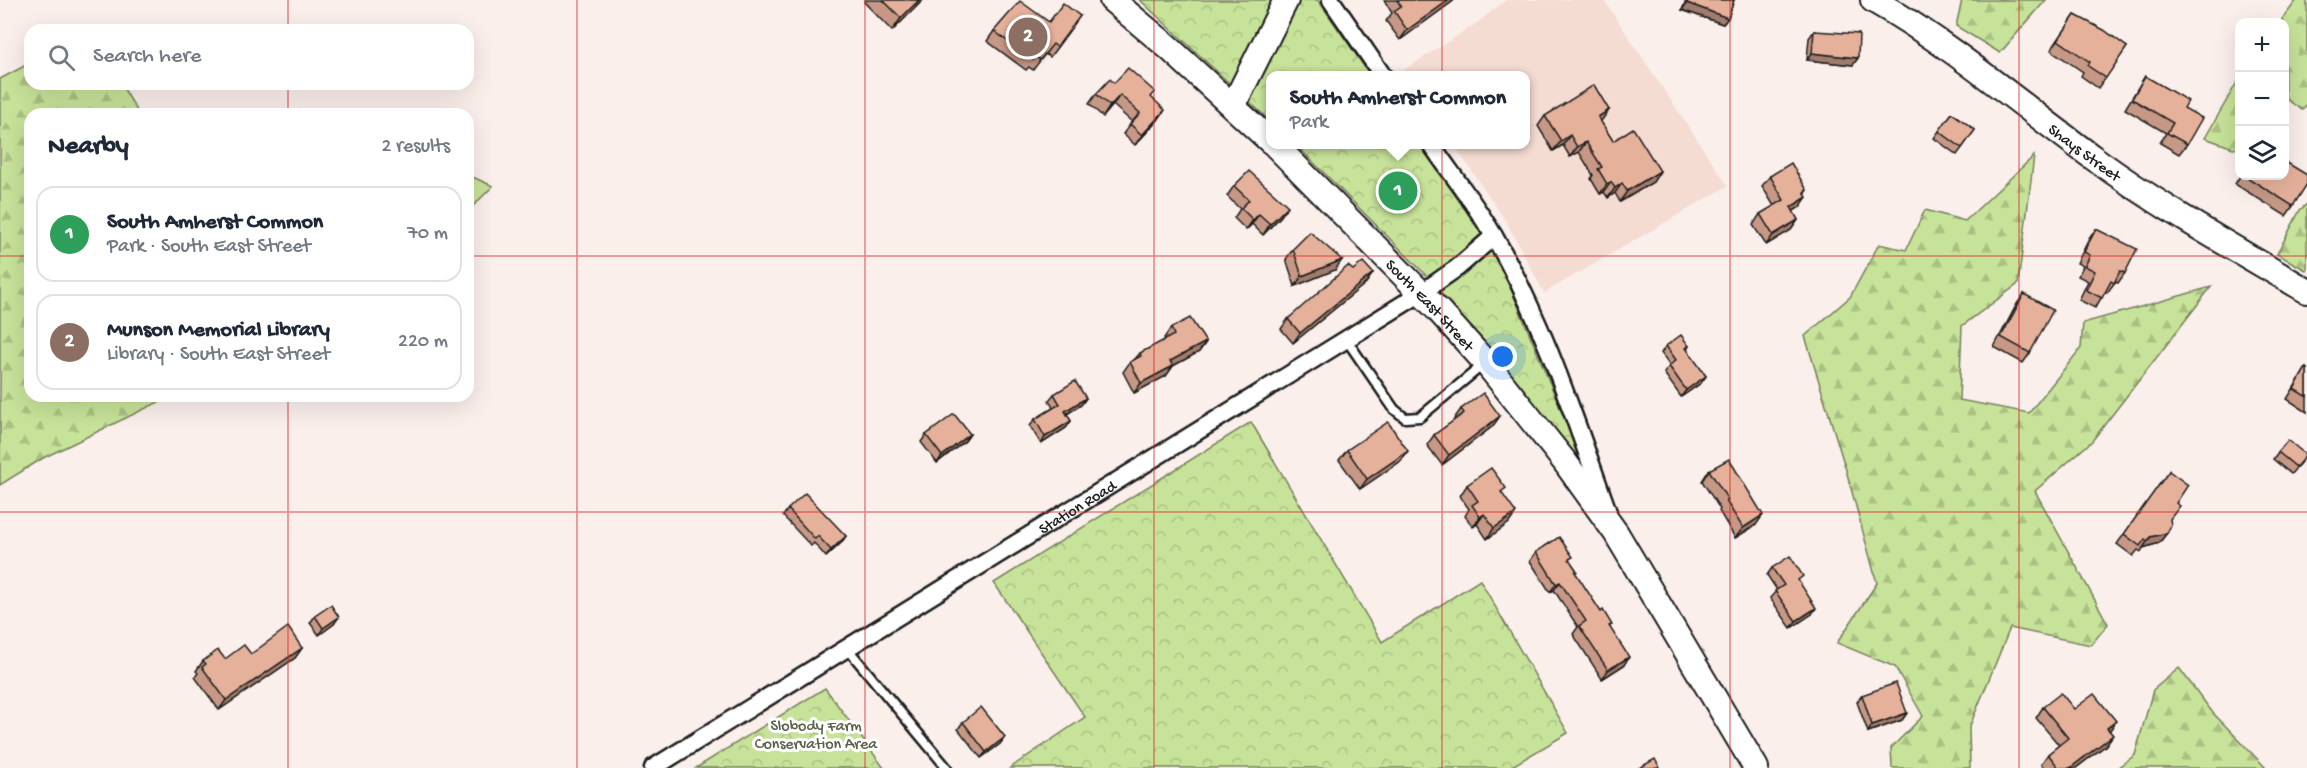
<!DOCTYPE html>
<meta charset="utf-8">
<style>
body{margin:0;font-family:"Gochi Hand",sans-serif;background:#f6f6f7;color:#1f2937}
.controls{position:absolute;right:18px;top:18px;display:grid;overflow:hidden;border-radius:12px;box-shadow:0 6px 24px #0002}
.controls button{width:54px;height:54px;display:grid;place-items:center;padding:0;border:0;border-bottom:2px solid #e0e1e3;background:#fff;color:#1f2937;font:30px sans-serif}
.you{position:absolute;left:1503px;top:357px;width:21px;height:21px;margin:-15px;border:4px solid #fff;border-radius:50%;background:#1a73e8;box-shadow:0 0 0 9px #1a73e833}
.badge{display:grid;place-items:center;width:39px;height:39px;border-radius:50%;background:#7c3aed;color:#fff;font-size:20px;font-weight:700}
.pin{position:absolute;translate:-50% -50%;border:3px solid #fff;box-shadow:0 2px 6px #0006}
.popup{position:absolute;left:1266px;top:71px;width:264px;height:78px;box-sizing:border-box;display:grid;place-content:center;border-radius:12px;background:#fff;filter:drop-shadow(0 2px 4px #0005);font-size:20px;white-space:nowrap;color:#747a83}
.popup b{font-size:22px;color:#1f2937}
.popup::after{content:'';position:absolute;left:50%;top:100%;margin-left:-12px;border:12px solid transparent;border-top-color:#fff}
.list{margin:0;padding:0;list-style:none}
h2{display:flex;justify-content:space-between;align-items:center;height:78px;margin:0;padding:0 24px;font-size:26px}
h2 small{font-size:20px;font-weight:400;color:#747a83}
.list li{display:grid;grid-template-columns:39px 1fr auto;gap:18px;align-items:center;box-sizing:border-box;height:96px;margin:0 12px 12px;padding:0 12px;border:2px solid #e0e1e3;border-radius:18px}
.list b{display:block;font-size:22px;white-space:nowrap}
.list p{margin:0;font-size:20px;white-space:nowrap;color:#747a83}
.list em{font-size:20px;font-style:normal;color:#747a83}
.icon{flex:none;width:33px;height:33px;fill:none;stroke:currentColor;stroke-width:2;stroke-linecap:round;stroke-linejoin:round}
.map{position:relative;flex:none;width:2307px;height:768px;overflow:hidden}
.search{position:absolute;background:#fff;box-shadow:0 6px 24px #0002;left:24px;top:24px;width:450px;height:66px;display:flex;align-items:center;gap:15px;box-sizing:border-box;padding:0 21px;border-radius:18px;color:#747a83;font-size:22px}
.panel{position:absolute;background:#fff;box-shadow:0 6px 24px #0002;left:24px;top:108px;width:450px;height:294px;border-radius:18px}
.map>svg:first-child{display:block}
.built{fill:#f4dcd3}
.forest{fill:url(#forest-firs);stroke:#727f5a;stroke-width:1.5}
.park{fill:url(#park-crowns);stroke:#727f5a;stroke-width:1.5}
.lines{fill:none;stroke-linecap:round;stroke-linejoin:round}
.service-casing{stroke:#1c1c1c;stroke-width:13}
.minor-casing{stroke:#1c1c1c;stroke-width:21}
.secondary-casing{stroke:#1c1c1c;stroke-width:28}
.service{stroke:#fff;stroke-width:8}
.minor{stroke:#fff;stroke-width:16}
.secondary{stroke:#fff;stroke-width:24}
.wall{fill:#c69885;stroke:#1c1c1c;stroke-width:1.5}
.shaded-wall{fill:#a17c6c;stroke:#1c1c1c;stroke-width:1.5}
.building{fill:#e6b19b;stroke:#1c1c1c;stroke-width:1.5}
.grid{fill:none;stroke:#d62828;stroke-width:1.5;stroke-opacity:0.55}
.labels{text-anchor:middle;stroke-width:6;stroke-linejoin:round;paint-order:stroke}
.street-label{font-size:16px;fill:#1c1c1c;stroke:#fff}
.park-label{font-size:16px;fill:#586148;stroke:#fff}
</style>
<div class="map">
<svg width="2307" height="768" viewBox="0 0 2307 768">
<defs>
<pattern id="forest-firs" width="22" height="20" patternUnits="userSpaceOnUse" patternTransform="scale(1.5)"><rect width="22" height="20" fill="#c7e299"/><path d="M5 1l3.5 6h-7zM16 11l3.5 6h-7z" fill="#aac183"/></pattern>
<pattern id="park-crowns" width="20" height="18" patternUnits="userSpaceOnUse" patternTransform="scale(1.5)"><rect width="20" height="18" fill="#c7e299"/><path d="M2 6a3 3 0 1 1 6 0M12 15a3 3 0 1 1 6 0" fill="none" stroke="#aac183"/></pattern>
</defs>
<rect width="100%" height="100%" fill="#faefeb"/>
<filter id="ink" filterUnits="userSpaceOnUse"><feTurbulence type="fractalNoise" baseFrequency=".0167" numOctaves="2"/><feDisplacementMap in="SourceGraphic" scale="12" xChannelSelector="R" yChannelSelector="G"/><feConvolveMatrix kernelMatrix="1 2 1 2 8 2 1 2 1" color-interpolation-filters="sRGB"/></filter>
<g filter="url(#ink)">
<path class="built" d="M1506,0H1604L1728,186L1544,293L1506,221L1454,145L1526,144V76H1408L1404,70L1477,23Z"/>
<g class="forest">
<path d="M1962,0H2046L2000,53L1956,26Z"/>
<path d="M2297,0H2307V104L2302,110L2285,98L2284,22H2280Z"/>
<path d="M30,63V84H121L139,114H30V396H167L163,400L43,458L0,485V79Z"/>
<path d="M2239,79L2240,150H2239L2205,138Z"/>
<path d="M2034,156L2018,284L1962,326L1959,400L2029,413L2081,348L2083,323L2211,287L2092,441L2035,491L2108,624L2091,645L2010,628L1969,728L1970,768H1892L1891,748L1923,716L1895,667L1837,643L1877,583L1846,470L1805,336L1850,297L1879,244L1906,250L1925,210L1965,221Z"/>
<path d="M468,175L493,186L468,211Z"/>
<path d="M2307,204V269L2306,270L2277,254L2300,210Z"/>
<path d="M2179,668L2213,713L2266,768H2117L2135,755L2153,690Z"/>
</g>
<g class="park">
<path d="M1140,0H1318L1370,75L1270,76V121Z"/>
<path d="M1296,145H1420L1491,241L1578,451L1577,457L1423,272Z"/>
<path d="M1251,422L1382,642L1480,580L1568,733L1512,766L1513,768H1010L1085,717L994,583Z"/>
<path d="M825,688L884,768H696Z"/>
</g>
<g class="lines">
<defs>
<g id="service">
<path d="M1346,339L1394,409L1405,418L1420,417L1484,364"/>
<path d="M847,648L947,768"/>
</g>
<g id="minor">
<path d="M1331,0L1383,76"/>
<path d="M1431,144C1452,175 1477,206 1495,238C1544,323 1575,420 1608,512"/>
<path id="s1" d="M653,768L1421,293L1457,268L1494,236"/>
</g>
<g id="secondary">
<path d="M1112,0L1168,47L1270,141"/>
<path id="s2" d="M1873,0C1952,45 2021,105 2095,159C2162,208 2236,249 2307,291"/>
<path d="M1233,106L1286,0"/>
<path id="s3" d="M1274,144L1438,310L1486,363L1565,462L1616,533L1756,768"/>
</g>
</defs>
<use href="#service" class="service-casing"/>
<use href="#minor" class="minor-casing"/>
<use href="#secondary" class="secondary-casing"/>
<use href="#service" class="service"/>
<use href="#minor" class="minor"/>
<use href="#secondary" class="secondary"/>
</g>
<g class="wall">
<path d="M865,0H923L892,31L864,2Z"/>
<path d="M1384,0H1454L1452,2L1400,40L1386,21L1392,13Z"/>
<path d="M1686,0H1734L1728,18L1723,24L1682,10Z"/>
<path d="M2075,15L2127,47L2098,88L2081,76L2083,72L2051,50Z"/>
<path d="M1080,16L1050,57L1045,54L1033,70L1029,67L1026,70L987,41L994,31Z"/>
<path d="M1814,31L1858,58L1853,65L1807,60L1809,38Z"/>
<path d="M2145,76L2184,108L2187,144L2179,154L2160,143L2166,133L2125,109Z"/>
<path d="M1114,83L1151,98L1158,120L1135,145L1123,134L1132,122L1113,105L1103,117L1089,104L1096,94Z"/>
<path d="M1609,110L1600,121L1613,141L1660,171L1653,182L1620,202L1615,193L1608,198L1604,192L1600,194L1591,179L1593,175L1579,152L1570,157L1563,145L1553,151L1538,126L1545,116Z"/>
<path d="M1952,113L1975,130L1957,155L1934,138Z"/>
<path d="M1770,176L1807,190L1805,193L1800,207L1793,211L1798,220L1791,230L1766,245L1753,225L1760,214L1774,206L1762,186Z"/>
<path d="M2240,176H2284L2293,206L2286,216L2235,184Z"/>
<path d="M1234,186L1281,216L1263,235L1252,224L1246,230L1234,218L1240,209L1227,196Z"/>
<path d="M2096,229L2125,273L2118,283L2115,282L2107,293L2105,292L2095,308L2079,300L2088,281L2078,276L2083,266L2077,263L2089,239Z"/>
<path d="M1293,249L1335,270L1295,286L1286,259Z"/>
<path d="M1353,270L1373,273L1366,283L1293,343L1281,329L1288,319Z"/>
<path d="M2024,294L2030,353L2023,363L1994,347L2017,304Z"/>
<path d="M1171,328L1206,342L1199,352L1173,366L1166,376L1134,393L1123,372L1130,362L1135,359L1140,353L1165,340L1164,338Z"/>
<path d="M1666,346H1689L1687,350L1706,376L1701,383L1681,397L1664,373L1670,365L1661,353Z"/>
<path d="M2306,368L2307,369V412L2287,399Z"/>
<path d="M1054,394L1086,398L1081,405L1067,414L1071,421L1066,428L1041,444L1030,426L1035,419L1053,408L1049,400Z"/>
<path d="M1461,409L1493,426L1442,465L1427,445L1434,435L1455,420L1454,419Z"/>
<path d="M970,434L965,441L937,463L921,442L926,435Z"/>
<path d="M1347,450L1401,461L1360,489L1339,460Z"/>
<path d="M2278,452L2301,462L2291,474L2273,459Z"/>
<path d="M1709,470L1756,525L1735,538L1719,511L1720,509L1702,481Z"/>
<path d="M2169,471L2170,519L2167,533L2159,543L2143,548L2141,552L2138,550L2133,556L2117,544Z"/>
<path d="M1467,485L1502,493L1509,523L1487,539L1477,524L1473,527L1465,516L1469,509L1460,496Z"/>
<path d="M788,509L846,536L841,543L826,557L814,543L811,546L783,516Z"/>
<path d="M1536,552L1570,561L1577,571L1575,573L1610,627L1624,665L1602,679L1573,634L1578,627L1554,590L1550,592L1530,561Z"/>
<path d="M1772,568L1799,582L1812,614L1791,628L1770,598L1777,590L1767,575Z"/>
<path d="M315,616L334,624L319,635L310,623Z"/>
<path d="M302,648L295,658L219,710L195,677L198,673L196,671L203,661L225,659L251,654Z"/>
<path d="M1862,695L1907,713L1902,720L1868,732L1857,702Z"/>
<path d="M2043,707L2074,709L2109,731L2106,745L2076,768H2044L2041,764L2048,754L2059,745L2036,718Z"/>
<path d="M963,722L1005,737L1000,744L981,758L958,729Z"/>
</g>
<g class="shaded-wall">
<path d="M919,0H923L892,31L901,18Z"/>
<path d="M1449,0H1454L1452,2L1400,40L1407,30Z"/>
<path d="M1687,3L1728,18L1723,24L1682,10Z"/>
<path d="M1812,53L1858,58L1853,65L1807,60Z"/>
<path d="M1120,95L1113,105L1103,117L1110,106Z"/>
<path d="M1165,110L1158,120L1135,145L1142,135Z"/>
<path d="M1609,110L1602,120L1591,127L1598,117Z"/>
<path d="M1570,135L1563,145L1553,151L1561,141Z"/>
<path d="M1586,142L1579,152L1570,157L1577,147Z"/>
<path d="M1660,171L1653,182L1620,202L1627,191Z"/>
<path d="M1611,182L1604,192L1600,194L1607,184Z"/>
<path d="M1622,183L1615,193L1608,198L1615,188Z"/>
<path d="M1807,197L1800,207L1784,217L1791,207Z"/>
<path d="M1288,206L1281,216L1263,235L1270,224Z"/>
<path d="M1259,214L1252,224L1246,230L1253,220Z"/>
<path d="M1798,220L1791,230L1766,245L1773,235Z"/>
<path d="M1342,260L1335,270L1295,286L1302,276Z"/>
<path d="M1373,273L1366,283L1293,343L1300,333Z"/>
<path d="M1206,342L1199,352L1163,371L1170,361Z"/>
<path d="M1173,366L1166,376L1134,393L1141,383Z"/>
<path d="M1706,376L1701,383L1681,397L1686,390Z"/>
<path d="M1086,398L1081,405L1060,418L1065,411Z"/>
<path d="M1500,416L1493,426L1442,465L1449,455Z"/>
<path d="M1071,421L1066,428L1041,444L1045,437Z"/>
<path d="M970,434L965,441L937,463L942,456Z"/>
<path d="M1408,451L1401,461L1360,489L1367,479Z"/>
<path d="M1516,513L1509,523L1487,539L1494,528Z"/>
<path d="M1484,514L1477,524L1473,527L1480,517Z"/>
<path d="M1763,515L1756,525L1735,538L1743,528Z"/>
<path d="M2167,533L2159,543L2143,548L2150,537Z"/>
<path d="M846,536L841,543L826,557L831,550Z"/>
<path d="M1560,582L1554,590L1550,592L1556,584Z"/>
<path d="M1816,608L1812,614L1791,628L1796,621Z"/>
<path d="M339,617L334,624L319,635L323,628Z"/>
<path d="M302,648L295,658L219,710L226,700Z"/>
<path d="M1629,657L1624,665L1602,679L1608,670Z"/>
<path d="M1907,713L1902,720L1868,732L1872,725Z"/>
<path d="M2116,721L2109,732L2107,728Z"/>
<path d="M2113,735L2106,745L2076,768H2070Z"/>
<path d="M1005,737L1000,744L981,758L986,752Z"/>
</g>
<g class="building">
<path d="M883,0H919L901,18Z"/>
<path d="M1397,0H1449L1407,30L1394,11L1401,6Z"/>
<path d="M1688,0H1734L1728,18L1687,3Z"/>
<path d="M1020,1L1049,22L1063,3L1080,16L1057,47L1053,44L1040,60L1036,57L1033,60L994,31Z"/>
<path d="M2075,15L2104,30L2127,47L2106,78L2088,66L2090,62L2058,40Z"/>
<path d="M1814,31L1859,34L1858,58L1812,53Z"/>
<path d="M1128,68L1155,92L1151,97L1165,110L1142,135L1130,124L1140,113L1120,95L1110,106L1096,94L1110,79L1114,83Z"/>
<path d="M2145,76L2188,101L2184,108L2202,118L2187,144L2167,133L2173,123L2132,99Z"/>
<path d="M1594,85L1609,110L1598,117L1613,141L1633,128L1660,171L1627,191L1622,183L1615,188L1611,182L1607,184L1598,169L1602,167L1586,142L1577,147L1570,135L1561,141L1545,116Z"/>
<path d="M1952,113L1975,130L1962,148L1939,131Z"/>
<path d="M2284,161L2307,175V184L2293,206L2245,176H2284Z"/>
<path d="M1791,163L1807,190L1804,192L1807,197L1791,207L1798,220L1773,235L1760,214L1784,200L1770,176Z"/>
<path d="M1249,171L1288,206L1270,224L1259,214L1253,220L1241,208L1249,200L1234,186Z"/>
<path d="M2096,229L2137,249L2125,273L2120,271L2114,283L2111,281L2102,298L2086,290L2095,271L2085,266L2090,255L2084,252Z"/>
<path d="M1310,232L1342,260L1302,276L1293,249Z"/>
<path d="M1363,262L1373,273L1300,333L1288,319L1348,266L1353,270Z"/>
<path d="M2024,294L2053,310L2030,353L2001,337Z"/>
<path d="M1190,318L1206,342L1170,361L1173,366L1141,383L1130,362L1141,356L1140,353L1174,335L1171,328Z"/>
<path d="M1681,335L1689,346L1686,348L1706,376L1686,390L1669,366L1676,360L1666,346Z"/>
<path d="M2306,368L2307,369V397L2294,389Z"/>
<path d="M1075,381L1086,398L1065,411L1071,421L1045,437L1035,419L1060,404L1054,394Z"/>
<path d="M1483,393L1500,416L1449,455L1434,435L1464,413L1461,409Z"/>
<path d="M954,414L970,434L942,456L926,435Z"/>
<path d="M1388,422L1408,451L1367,479L1347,450Z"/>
<path d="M2288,440L2306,455L2296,467L2278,452Z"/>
<path d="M1729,459L1763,515L1743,528L1726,501L1728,500L1709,470Z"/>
<path d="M1491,468L1506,488L1501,492L1516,513L1494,528L1484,514L1480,517L1472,505L1478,501L1467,485Z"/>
<path d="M2169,471L2188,485L2176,503L2180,506L2170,519L2171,525L2167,533L2150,537L2148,541L2145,539L2140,546L2124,534Z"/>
<path d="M805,493L846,536L831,550L818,536L815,539L788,509Z"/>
<path d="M1559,537L1573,557L1569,559L1577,571L1575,572L1601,612L1603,610L1612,625L1609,626L1629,657L1608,670L1579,626L1586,621L1560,582L1556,584L1536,552Z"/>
<path d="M1790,556L1803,576L1798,580L1816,608L1796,621L1775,591L1784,585L1772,568Z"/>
<path d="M331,605L339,617L323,628L315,616Z"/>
<path d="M288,627L302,648L226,700L202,667L206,664L203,661L218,650L225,659L244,645L251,654Z"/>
<path d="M1896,683L1907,713L1872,725L1862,695Z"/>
<path d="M2061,693L2074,709L2094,694L2116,721L2107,728L2113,735L2070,768H2059L2048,754L2068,738L2043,707Z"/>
<path d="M981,707L1005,737L986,752L963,722Z"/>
<path d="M1655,759L1660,768H1639Z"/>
</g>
</g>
<path class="grid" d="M288,0V30M577,0V768M865,0V768M1154,0V768M1442,0V768M1730,0V768M2019,0V768M288,84V114M0,256H30M468,256H2307M288,396V768M0,512H2307"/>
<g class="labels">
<g class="street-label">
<text dy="6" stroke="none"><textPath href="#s2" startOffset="261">Shays Street</textPath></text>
<text dy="6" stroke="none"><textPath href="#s3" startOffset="224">South East Street</textPath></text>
<text dy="6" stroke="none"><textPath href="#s1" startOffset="498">Station Road</textPath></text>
</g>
<g class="park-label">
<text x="816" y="730">Slobody Farm<tspan x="816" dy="18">Conservation Area</tspan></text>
</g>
</g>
</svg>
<div class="controls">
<button>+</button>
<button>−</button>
<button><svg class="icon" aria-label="layers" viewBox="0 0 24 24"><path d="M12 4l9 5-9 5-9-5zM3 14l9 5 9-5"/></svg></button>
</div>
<div class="you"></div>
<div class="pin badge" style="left:1398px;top:191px;background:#2e9e5b">1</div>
<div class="popup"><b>South Amherst Common</b>Park</div>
<div class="pin badge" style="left:1028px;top:37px;background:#8d6e63">2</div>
<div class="search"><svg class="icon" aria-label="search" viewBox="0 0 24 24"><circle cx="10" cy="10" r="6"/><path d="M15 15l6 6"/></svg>Search here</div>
<section class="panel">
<h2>Nearby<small>2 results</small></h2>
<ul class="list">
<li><span class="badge" style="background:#2e9e5b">1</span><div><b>South Amherst Common</b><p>Park · South East Street</p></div><em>70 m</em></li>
<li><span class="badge" style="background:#8d6e63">2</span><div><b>Munson Memorial Library</b><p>Library · South East Street</p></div><em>220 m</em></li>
</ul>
</section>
</div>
